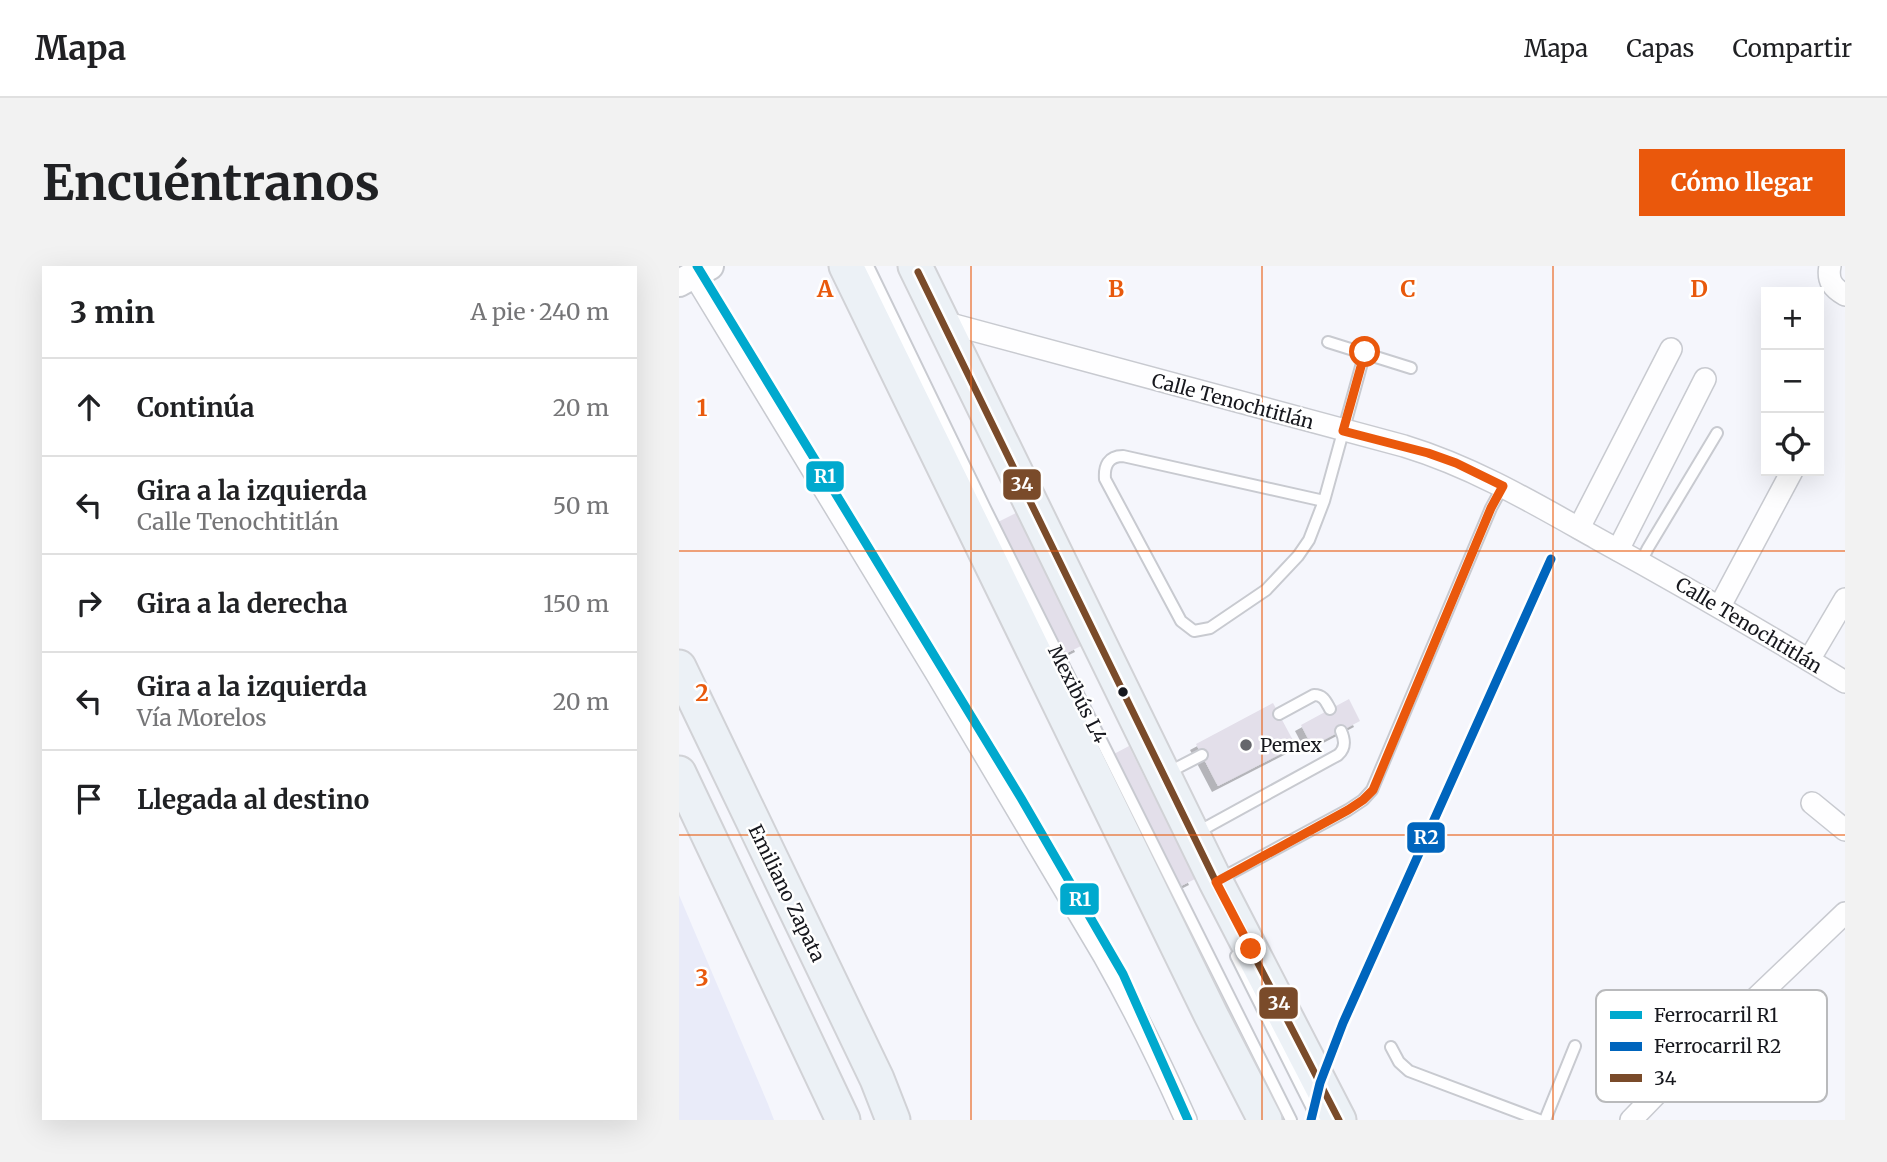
<!DOCTYPE html>
<html lang="es">
<meta charset="utf-8">
<style>
body{margin:0;font-family:Merriweather,serif;background:#f2f2f2;color:#202124}
.controls{position:absolute;right:21px;top:21px;display:grid;overflow:hidden;border-radius:0px;box-shadow:0 7px 28px #0002}
.controls button{width:63px;height:63px;display:grid;place-items:center;padding:0;border:0;border-bottom:2px solid #e0e0e0;background:#fff;color:#202124;font:35px sans-serif}
.stop{position:absolute;width:21px;height:21px;margin:-16px;border:5px solid #ea580c;border-radius:50%;background:#fff}
.stop.end{background:#ea580c;border-color:#fff;box-shadow:0 2px 7px #0008}
.list{margin:0;padding:0;list-style:none}
h2{display:flex;justify-content:space-between;align-items:center;height:91px;margin:0;padding:0 28px;font-size:30px}
h2 small{font-size:23px;font-weight:400;color:#757577}
.list li{display:grid;grid-template-columns:46px 1fr auto;gap:21px;align-items:center;box-sizing:border-box;height:98px;padding:0 28px;border-top:2px solid #e0e0e0}
.list b{display:block;font-size:26px;white-space:nowrap}
.list p{margin:0;font-size:23px;white-space:nowrap;color:#757577}
.list em{font-size:23px;font-style:normal;color:#757577}
.icon{flex:none;width:38px;height:38px;fill:none;stroke:currentColor;stroke-width:2;stroke-linecap:round;stroke-linejoin:round}
.map{position:relative;flex:none;width:1166px;height:854px;overflow:hidden;border-radius:0px}
header{display:flex;align-items:center;gap:42px;box-sizing:border-box;height:98px;padding:0 35px;background:#fff;border-bottom:2px solid #e0e0e0}
header strong{font-size:33px}
nav{display:flex;gap:38px;margin-inline-start:auto;font-size:24px}
.intro{display:flex;align-items:center;justify-content:space-between;box-sizing:border-box;height:168px;padding:0 42px}
h1{margin:0;font-size:49px}
.button{padding:18px 32px;border-radius:0px;background:#ea580c;color:#fff;font-size:24px;font-weight:700}
main{display:flex;gap:42px;padding:0 42px}
aside{flex:1;background:#fff;border-radius:0px;box-shadow:0 7px 28px #0002}
.map>svg:first-child{display:block}
.built{fill:#e9ebf9}
.building{fill:#e3dfea;filter:url(#shadow)}
.lines{fill:none;stroke-linecap:round;stroke-linejoin:round}
.service-casing{stroke:#c8cad0;stroke-width:14}
.minor-casing{stroke:#c8cad0;stroke-width:24}
.tertiary-casing{stroke:#c8cad0;stroke-width:30}
.primary-casing{stroke:#d1d2d6;stroke-width:37}
.service{stroke:#fefeff;stroke-width:10}
.minor{stroke:#fefeff;stroke-width:21}
.tertiary{stroke:#fefeff;stroke-width:26}
.primary{stroke:#ecf1f6;stroke-width:33}
.bus-1-casing{stroke:#fff;stroke-width:12}
.bus-1{stroke:#7a4b2a;stroke-width:7}
.rail-1-casing{stroke:#fff;stroke-width:14}
.rail-2-casing{stroke:#fff;stroke-width:14}
.rail-1{stroke:#00a9ce;stroke-width:9}
.rail-2{stroke:#0065bd;stroke-width:9}
.route{stroke:#ea580c;stroke-width:9}
.grid{fill:none;stroke:#e8590c;stroke-width:2;stroke-opacity:0.55}
.bus-dot{fill:#17181e;stroke:#fff;stroke-width:2.5}
.poi-dot{fill:#65666c;stroke:#fff;stroke-width:2.5}
.labels{text-anchor:middle;stroke-width:5;stroke-linejoin:round;paint-order:stroke}
.street-label{font-size:19px;fill:#17181e;stroke:#fff}
.poi-label{font-size:19px;fill:#17181e;stroke:#fff;text-anchor:start}
.key{fill:#fff;stroke:#b9babc;stroke-width:2}
.key-label{font-size:19px;fill:#17181e}
.grid-label{font-size:23px;text-anchor:middle;font-weight:bold;fill:#e8590c;stroke:#fff;stroke-width:5;stroke-linejoin:round;paint-order:stroke}
.line-badge{stroke:#fff;stroke-width:2.5}
.badge-label{font-size:19px;text-anchor:middle;font-weight:bold;fill:#fff}
</style>
<header>
<strong>Mapa</strong>
<nav><a>Mapa</a><a>Capas</a><a>Compartir</a></nav>
</header>
<div class="intro"><h1>Encuéntranos</h1><a class="button">Cómo llegar</a></div>
<main>
<aside>
<h2>3 min<small>A pie · 240 m</small></h2>
<ul class="list">
<li><svg class="icon" aria-label="ahead" viewBox="0 0 24 24"><path d="M12 20V5M6 11l6-6 6 6"/></svg><div><b>Continúa</b></div><em>20 m</em></li>
<li><svg class="icon" aria-label="left" viewBox="0 0 24 24"><path d="M17 20v-9H6M10 6l-5 5 5 5"/></svg><div><b>Gira a la izquierda</b><p>Calle Tenochtitlán</p></div><em>50 m</em></li>
<li><svg class="icon" aria-label="right" viewBox="0 0 24 24"><path d="M7 20v-9h11M14 6l5 5-5 5"/></svg><div><b>Gira a la derecha</b></div><em>150 m</em></li>
<li><svg class="icon" aria-label="left" viewBox="0 0 24 24"><path d="M17 20v-9H6M10 6l-5 5 5 5"/></svg><div><b>Gira a la izquierda</b><p>Vía Morelos</p></div><em>20 m</em></li>
<li><svg class="icon" aria-label="arrive" viewBox="0 0 24 24"><path d="M6 21V4h12l-3 4 3 4H6"/></svg><div><b>Llegada al destino</b></div></li>
</ul>
</aside>
<div class="map">
<svg width="1166" height="854" viewBox="0 0 1166 854">
<defs>
<filter id="shadow"><feDropShadow dx="-6" dy="6" stdDeviation="0" flood-color="#0004"/></filter>
</defs>
<rect width="100%" height="100%" fill="#f5f6fc"/>
<path class="built" d="M0,629L89,838L95,854H0Z"/>
<g class="building">
<path d="M337,247L402,380L384,389L319,256Z"/>
<path d="M670,433L681,455L633,480L622,459Z"/>
<path d="M594,437L617,480L539,520L517,478Z"/>
<path d="M450,480L516,613L498,622L433,489Z"/>
</g>
<g class="lines">
<defs>
<g id="service">
<path d="M189,0L306,242L612,854"/>
<path d="M649,76L732,102"/>
<path d="M645,235L444,190C429,190 425,200 426,213L502,355L515,365L531,362L587,324L619,290L630,274L645,235L686,86"/>
<path d="M962,296L969,282L1038,167"/>
<path d="M600,448L635,429C645,429 647,436 651,443"/>
<path d="M488,507L523,489"/>
<path d="M517,567L659,489C667,482 666,474 662,465"/>
<path d="M541,613L669,544L684,534L693,524L812,242L824,220"/>
<path d="M557,690L639,854"/>
<path d="M712,781L720,796L730,805L860,854"/>
<path d="M866,854L896,780"/>
</g>
<g id="minor">
<path d="M1151,0C1148,15 1154,22 1166,29"/>
<path d="M15,9L257,407L425,690C455,743 482,798 507,854"/>
<path d="M264,56L725,180C794,201 855,237 917,272C1001,318 1084,366 1166,416"/>
<path d="M900,262L992,83"/>
<path d="M939,284L1026,113"/>
<path d="M1041,340L1113,205"/>
<path d="M1130,394L1166,333"/>
<path d="M1133,537L1166,564"/>
<path d="M952,854L988,817L1166,647"/>
</g>
<path id="tertiary" d="M0,17L31,0"/>
<g id="primary">
<path d="M167,0L532,749L586,854"/>
<path d="M236,0L537,616L660,854"/>
<path d="M0,401L198,813L214,854"/>
<path d="M0,507L164,854"/>
</g>
</defs>
<use href="#service" class="service-casing"/>
<use href="#minor" class="minor-casing"/>
<use href="#tertiary" class="tertiary-casing"/>
<use href="#primary" class="primary-casing"/>
<use href="#service" class="service"/>
<use href="#minor" class="minor"/>
<use href="#tertiary" class="tertiary"/>
<use href="#primary" class="primary"/>
<defs>
<path id="bus-1" d="M239,6L537,616L660,854"/>
</defs>
<use href="#bus-1" class="bus-1-casing"/>
<use href="#bus-1" class="bus-1"/>
<defs>
<path id="rail-1" d="M18,0L342,532L444,708L509,854"/>
<path id="rail-2" d="M632,854L641,817L664,757L872,293"/>
</defs>
<use href="#rail-1" class="rail-1-casing"/>
<use href="#rail-2" class="rail-2-casing"/>
<use href="#rail-1" class="rail-1"/>
<use href="#rail-2" class="rail-2"/>
</g>
<g class="lines">
<path class="route" d="M572,683L537,616L669,544L684,534L694,524L812,242L824,220L777,197L749,187L664,165L686,86"/>
</g>
<path class="grid" d="M292,0V854M583,0V854M874,0V854M0,285H1166M0,569H1166"/>
<circle class="bus-dot" cx="444" cy="426" r="6"/>
<circle class="poi-dot" cx="567" cy="479" r="7"/>
<g class="labels">
<g class="street-label">
<text transform="translate(554 135) rotate(15)" y="7">Calle Tenochtitlán</text>
<text transform="translate(1070 359) rotate(31)" y="7">Calle Tenochtitlán</text>
<text transform="translate(399 428) rotate(63)" y="7">Mexibús L4</text>
<text transform="translate(108 627) rotate(64)" y="7">Emiliano Zapata</text>
</g>
<g class="poi-label">
<text x="581" y="486">Pemex</text>
</g>
</g>
<rect x="917" y="724" width="231" height="112" rx="10" class="key"/>
<rect x="931" y="745" width="32" height="8" fill="#00a9ce"/>
<rect x="931" y="776" width="32" height="9" fill="#0065bd"/>
<rect x="931" y="808" width="32" height="8" fill="#7a4b2a"/>
<g class="key-label">
<text x="975" y="756">Ferrocarril R1</text>
<text x="975" y="787">Ferrocarril R2</text>
<text x="975" y="819">34</text>
</g>
<g class="grid-label">
<text x="146" y="31">A</text>
<text x="437" y="31">B</text>
<text x="729" y="31">C</text>
<text x="1020" y="31">D</text>
<text x="23" y="150">1</text>
<text x="23" y="435">2</text>
<text x="23" y="720">3</text>
</g>
<g class="line-badge">
<rect x="126" y="194" width="40" height="33" rx="7" fill="#00a9ce"/>
<rect x="323" y="202" width="40" height="33" rx="7" fill="#7a4b2a"/>
<rect x="727" y="555" width="40" height="33" rx="7" fill="#0065bd"/>
<rect x="380" y="616" width="41" height="34" rx="7" fill="#00a9ce"/>
<rect x="579" y="720" width="41" height="34" rx="7" fill="#7a4b2a"/>
</g>
<g class="badge-label">
<text x="146" y="217">R1</text>
<text x="343" y="225">34</text>
<text x="747" y="578">R2</text>
<text x="401" y="640">R1</text>
<text x="600" y="744">34</text>
</g>
</svg>
<div class="controls">
<button>+</button>
<button>−</button>
<button><svg class="icon" aria-label="locate" viewBox="0 0 24 24"><circle cx="12" cy="12" r="6"/><path d="M12 2v4M12 18v4M2 12h4M18 12h4"/></svg></button>
</div>
<div class="stop" style="left:686px;top:86px"></div>
<div class="stop end" style="left:572px;top:683px"></div>
</div>
</main>
